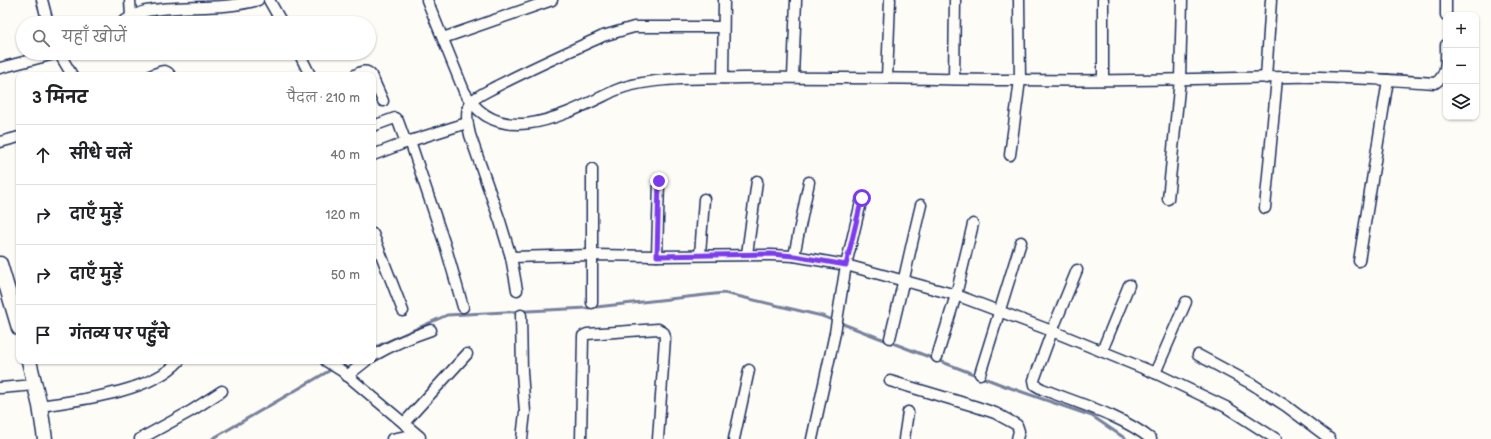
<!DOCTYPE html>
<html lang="hi">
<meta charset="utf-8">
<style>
body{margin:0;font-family:"Balsamiq Sans","Playpen Sans Deva",sans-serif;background:#f6f6f6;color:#202124}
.controls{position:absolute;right:12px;top:12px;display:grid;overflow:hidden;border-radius:8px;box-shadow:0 1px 3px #0004}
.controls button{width:36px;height:36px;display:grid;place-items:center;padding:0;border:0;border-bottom:1px solid #e0e0e0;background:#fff;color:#202124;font:20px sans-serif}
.stop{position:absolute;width:12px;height:12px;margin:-9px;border:3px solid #7c3aed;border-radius:50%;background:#fff}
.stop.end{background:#7c3aed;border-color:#fff;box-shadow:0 1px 4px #0008}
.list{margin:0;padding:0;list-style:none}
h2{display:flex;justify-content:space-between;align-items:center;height:52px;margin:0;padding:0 16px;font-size:17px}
h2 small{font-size:13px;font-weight:400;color:#757577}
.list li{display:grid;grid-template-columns:26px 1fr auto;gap:12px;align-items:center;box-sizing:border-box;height:60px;padding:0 16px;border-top:1px solid #e0e0e0}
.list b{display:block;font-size:15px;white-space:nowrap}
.list em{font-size:13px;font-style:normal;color:#757577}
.icon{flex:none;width:22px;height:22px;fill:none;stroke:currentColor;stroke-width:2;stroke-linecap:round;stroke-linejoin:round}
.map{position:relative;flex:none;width:1491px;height:439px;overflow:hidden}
.search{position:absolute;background:#fff;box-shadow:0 1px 3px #0004;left:16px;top:16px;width:360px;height:44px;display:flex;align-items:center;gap:10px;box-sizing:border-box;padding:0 14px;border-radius:22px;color:#757577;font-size:15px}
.panel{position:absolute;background:#fff;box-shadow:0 1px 3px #0004;left:16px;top:72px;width:360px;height:292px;border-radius:8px}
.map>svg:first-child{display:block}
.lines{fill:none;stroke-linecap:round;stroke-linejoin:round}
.stream{stroke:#76819c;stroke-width:3}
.street-casing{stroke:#1b2f5e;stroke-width:13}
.secondary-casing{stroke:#1b2f5e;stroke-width:17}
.street{stroke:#fdfcf7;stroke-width:10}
.secondary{stroke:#fdfcf7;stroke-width:14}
.route{stroke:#7c3aed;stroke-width:5}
</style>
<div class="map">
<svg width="1491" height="439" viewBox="0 0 1491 439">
<rect width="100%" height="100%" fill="#fdfcf7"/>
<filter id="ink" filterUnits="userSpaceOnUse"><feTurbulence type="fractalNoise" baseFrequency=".025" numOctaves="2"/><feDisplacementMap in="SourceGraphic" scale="8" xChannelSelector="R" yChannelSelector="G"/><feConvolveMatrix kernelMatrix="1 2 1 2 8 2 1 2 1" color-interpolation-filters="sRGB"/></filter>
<g filter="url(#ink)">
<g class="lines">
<g class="stream">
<path d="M373,348L447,315L587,308L724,293L822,316L1005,386L1092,416L1126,439"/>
<path d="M212,439L346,361"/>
</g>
<defs>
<g id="street">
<path d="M42,0L48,23"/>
<path d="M130,0L131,16"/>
<path d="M269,0L282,23"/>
<path d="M427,0L464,91C498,153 568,113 614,91C647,76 706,79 742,78C834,77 925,79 1016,80C1090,81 1163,80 1236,78C1264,78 1292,76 1320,77C1359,78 1397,80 1435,83C1448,76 1446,58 1446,45"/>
<path d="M1103,0V80"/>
<path d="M1446,15V0"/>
<path d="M121,23C129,18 137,13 146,11C183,4 221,11 258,0"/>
<path d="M443,38L552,0"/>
<path d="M59,53L72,75"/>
<path d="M299,53L310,75"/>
<path d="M0,68L58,53"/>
<path d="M152,75C159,72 165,68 170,75"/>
<path d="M355,75C361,72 366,69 371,75"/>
<path d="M793,77L796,0"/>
<path d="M723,78L724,0"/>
<path d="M887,78L890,0"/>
<path d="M1266,78L1271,0"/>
<path d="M373,79L383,101"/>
<path d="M954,79L955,0"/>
<path d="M373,126L395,118L398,121L406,143"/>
<path d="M410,141L446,248L463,307"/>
<path d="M0,142L19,137"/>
<path d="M373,155L410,141L467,123"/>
<path d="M1010,155L1020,80L1019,0"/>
<path d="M592,169V303"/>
<path d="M1168,199L1180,79L1182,0"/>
<path d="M1265,208L1277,78"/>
<path d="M373,234L403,311"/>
<path d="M747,254L757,181"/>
<path d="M700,255L704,199"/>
<path d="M657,256L659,181"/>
<path d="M794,256L809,182"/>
<path d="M511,257L592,255L657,256L771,255L794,256L846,265L956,295L1052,331L1155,373L1226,407L1276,439"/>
<path d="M1359,261L1388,80"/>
<path d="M1077,270L1052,331L1034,380L1035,385L1042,389C1077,403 1121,415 1151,439"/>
<path d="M517,290L511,257L500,221L470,135C468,126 464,110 471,102C476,96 490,90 497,86C532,68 568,52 603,36L634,27H723"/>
<path d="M521,315L522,372L525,412L522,439"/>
<path d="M890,338C901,294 910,250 921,205"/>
<path d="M1102,351L1129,285"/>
<path d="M1198,355L1252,384L1286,406L1330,439"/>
<path d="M373,356C392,345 410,337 431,330"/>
<path d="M937,357L956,295L973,224"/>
<path d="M326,361L342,371L419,436"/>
<path d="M1155,373L1186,302"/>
<path d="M980,374L1021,242"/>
<path d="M347,376L366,361"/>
<path d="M890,381L974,406L995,413L1017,425L1019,431L1017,439"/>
<path d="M0,388L35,385"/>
<path d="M40,406C80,400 151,392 179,361"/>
<path d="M404,423L467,354"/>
<path d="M140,439L191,411L222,391"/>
<path d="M392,439L408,436L420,437"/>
<path d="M581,439L583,336L587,334L658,329L664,333L665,338L658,439"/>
<path d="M734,439L749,370"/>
<path d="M812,439L835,333L846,265L862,198"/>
<path d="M904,439L908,412"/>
</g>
<g id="secondary">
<path d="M0,264L19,328"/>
<path d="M29,361L40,406L45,439"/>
</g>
</defs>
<use href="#street" class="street-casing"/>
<use href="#secondary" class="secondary-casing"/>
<use href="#street" class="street"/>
<use href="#secondary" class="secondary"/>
</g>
</g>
<g class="lines" filter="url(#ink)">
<path class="route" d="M659,181L657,256L771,254L794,256L846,265L862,198"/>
</g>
</svg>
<div class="controls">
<button>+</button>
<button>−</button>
<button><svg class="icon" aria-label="layers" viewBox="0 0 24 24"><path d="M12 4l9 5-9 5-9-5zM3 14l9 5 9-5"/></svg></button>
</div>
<div class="stop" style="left:862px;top:198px"></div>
<div class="stop end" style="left:659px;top:181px"></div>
<div class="search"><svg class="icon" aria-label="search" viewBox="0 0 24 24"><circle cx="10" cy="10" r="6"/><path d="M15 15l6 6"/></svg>यहाँ खोजें</div>
<section class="panel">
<h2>3 मिनट<small>पैदल · 210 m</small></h2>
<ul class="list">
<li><svg class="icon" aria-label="ahead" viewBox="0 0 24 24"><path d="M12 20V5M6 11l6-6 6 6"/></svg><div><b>सीधे चलें</b></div><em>40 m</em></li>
<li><svg class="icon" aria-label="right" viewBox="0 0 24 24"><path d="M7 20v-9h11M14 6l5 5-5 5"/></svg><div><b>दाएँ मुड़ें</b></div><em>120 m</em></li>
<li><svg class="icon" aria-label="right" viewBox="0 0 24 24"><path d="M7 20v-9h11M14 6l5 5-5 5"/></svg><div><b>दाएँ मुड़ें</b></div><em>50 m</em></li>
<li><svg class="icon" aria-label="arrive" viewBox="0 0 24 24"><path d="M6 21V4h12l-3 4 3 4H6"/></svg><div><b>गंतव्य पर पहुँचे</b></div></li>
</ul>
</section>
</div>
